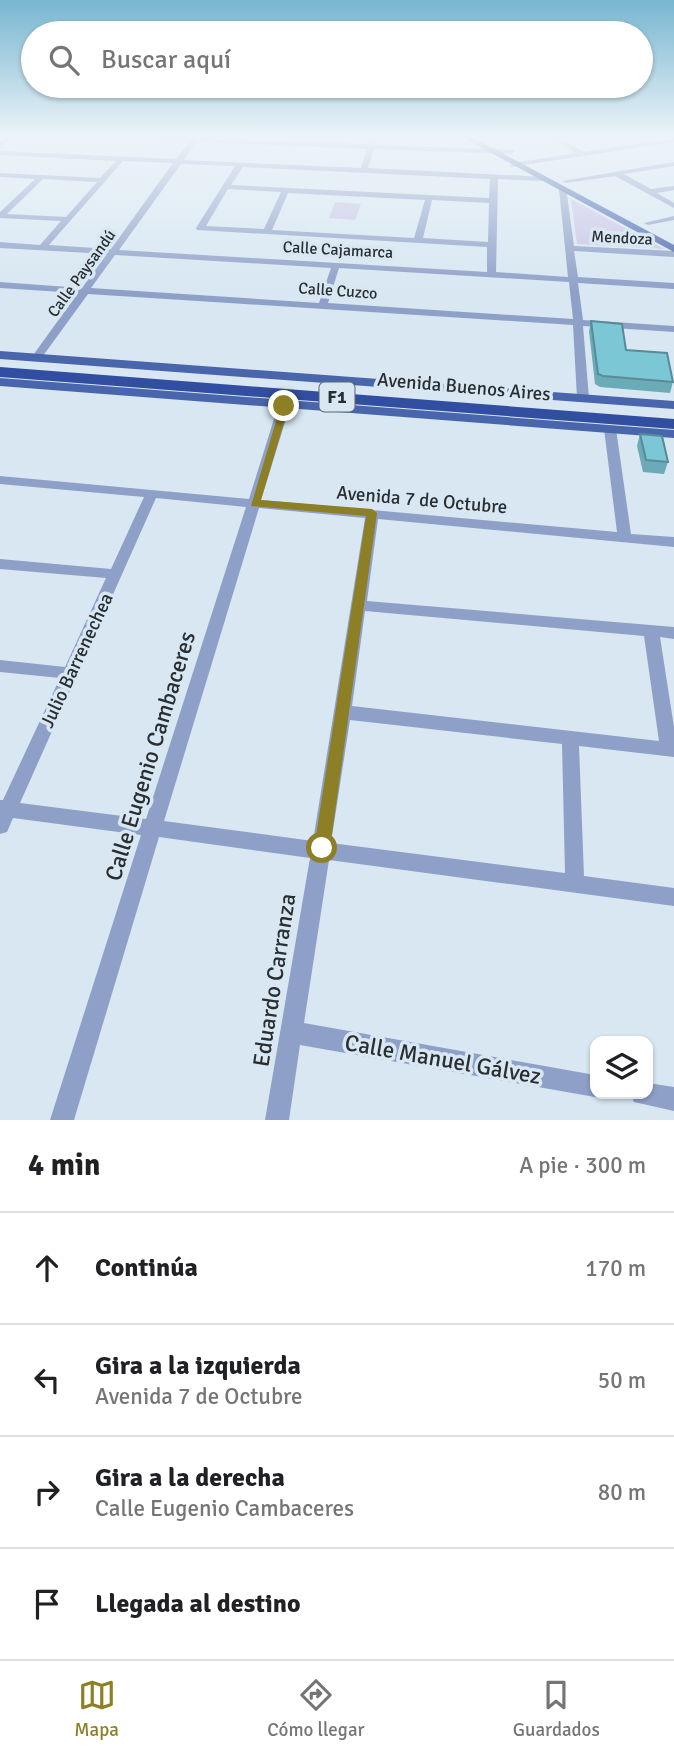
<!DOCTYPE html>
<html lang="es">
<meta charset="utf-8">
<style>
body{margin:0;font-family:Signika,sans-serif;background:#f2f2f2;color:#202124}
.controls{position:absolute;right:21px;bottom:21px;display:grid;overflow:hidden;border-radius:14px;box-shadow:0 2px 5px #0004}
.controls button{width:63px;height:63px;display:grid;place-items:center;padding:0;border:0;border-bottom:2px solid #e0e0e0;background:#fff;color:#202124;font:35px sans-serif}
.stop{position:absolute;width:21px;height:21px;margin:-16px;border:5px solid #8d7f26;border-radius:50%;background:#fff}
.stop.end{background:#8d7f26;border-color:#fff;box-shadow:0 2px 7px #0008}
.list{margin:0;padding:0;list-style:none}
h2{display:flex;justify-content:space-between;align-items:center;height:91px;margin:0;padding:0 28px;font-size:30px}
h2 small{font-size:23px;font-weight:400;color:#757577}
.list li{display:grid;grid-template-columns:46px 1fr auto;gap:21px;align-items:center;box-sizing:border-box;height:112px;padding:0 28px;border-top:2px solid #e0e0e0}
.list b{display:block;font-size:26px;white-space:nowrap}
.list p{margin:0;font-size:23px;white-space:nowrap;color:#757577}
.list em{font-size:23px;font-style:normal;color:#757577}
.icon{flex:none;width:38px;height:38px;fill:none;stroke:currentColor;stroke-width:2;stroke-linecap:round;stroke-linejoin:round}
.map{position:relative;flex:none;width:674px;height:1120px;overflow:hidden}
.search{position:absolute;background:#fff;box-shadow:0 2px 5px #0004;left:21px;right:21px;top:21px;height:77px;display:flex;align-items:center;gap:18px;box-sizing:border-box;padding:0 24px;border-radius:38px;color:#757577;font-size:26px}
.sheet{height:539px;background:#fff}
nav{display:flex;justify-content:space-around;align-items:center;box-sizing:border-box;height:98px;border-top:2px solid #e0e0e0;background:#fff;font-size:19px;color:#757577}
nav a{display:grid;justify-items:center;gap:4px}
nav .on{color:#8d7f26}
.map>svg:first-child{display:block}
.green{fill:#c9c3e5}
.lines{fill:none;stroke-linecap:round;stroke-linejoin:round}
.minor{fill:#8fa0c8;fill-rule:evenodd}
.major{fill:#4965ab;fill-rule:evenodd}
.highway{fill:#314ea0;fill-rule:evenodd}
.wall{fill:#6babb8}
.building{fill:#7cc7d6;stroke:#578b96;stroke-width:2}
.route{fill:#8d7f26}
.labels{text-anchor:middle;stroke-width:7;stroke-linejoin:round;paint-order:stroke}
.far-street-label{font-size:16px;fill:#282e32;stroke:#d8e7f2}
.shield{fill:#d8e7f2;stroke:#5d666c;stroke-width:2}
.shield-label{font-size:18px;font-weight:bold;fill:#282e32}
.street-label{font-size:19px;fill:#282e32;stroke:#d8e7f2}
.near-street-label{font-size:23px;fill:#282e32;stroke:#d8e7f2}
</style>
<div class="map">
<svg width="674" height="1120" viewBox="0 0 674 1120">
<rect width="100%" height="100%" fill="#d8e7f2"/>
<g class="green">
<path d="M571,199L664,249L577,244Z"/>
<path d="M335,202L361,204L355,220L329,218Z"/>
</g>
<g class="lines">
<g class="minor">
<path d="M7,136H14L0,147V142Z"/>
<path d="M87,136L192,138L200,136L199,138L368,144L371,136H377L375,145L515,150L512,154L374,149L368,168L546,177V181H543L498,179L496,272L568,277L559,189L566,187L574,246L674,251V257L574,251L578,277L674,283V289L578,283L583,320L674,326V332L583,326L589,398L583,401L577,398L573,325L88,294L40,360H32L31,358L78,293L0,288V282L82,288L107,254L0,248V242L40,245L61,221L0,218V212L35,179L0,177V173L100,178L116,161L0,155V151L176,159L189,142L90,138ZM196,142L367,149L361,168L184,160ZM123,161L173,163L111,249L49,245ZM181,164L235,166L196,228L197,230L487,247V272L119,250ZM243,167L490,179L489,198L231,185ZM43,179L97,182L66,217L7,214ZM228,189L281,192L264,229L206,226ZM288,193L425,200L414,238L272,230ZM432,200L489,203L488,242L423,238ZM115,255L331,268L319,303L91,288ZM339,268L569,282L573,319L328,303Z"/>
<path d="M548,136H555L584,152L674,138V142L511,167L510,165L514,163L576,153Z"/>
<path d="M674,162V166L624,174L651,189L674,186V190L657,193L674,203V208L615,176L566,183L562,181Z"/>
<path d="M674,216V220L648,225L644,223Z"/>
<path d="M284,403L290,406L261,500L617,532L604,429L610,425L616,429L631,534L674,537V547L378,519L367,601L674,627V639L660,637L674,727V757L579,746L584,876L674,888V906L329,860L304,1023L595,1075V1094H603L595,1097L300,1045L289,1120H265L310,858L159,837L74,1120H50L141,835L13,818L7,832L0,834V800H3L60,678L0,672V660L65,667L106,578L0,569V559L111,569L144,497L0,484V476L249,499L278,406ZM156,498L246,507L146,819L20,803ZM259,508L365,518L313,841L164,821ZM365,611L644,636L659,741L352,706ZM350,720L562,744L565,873L331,843Z"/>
<path d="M648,1083L674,1087V1111L634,1102L631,1094H648Z"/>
</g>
<g class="major">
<path d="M460,136H470L674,245V252Z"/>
<path d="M0,351L674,401V409L0,359Z"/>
<path d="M0,378L674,430V438L0,386Z"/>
</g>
<path class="highway" d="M0,367L674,419V429L0,377Z"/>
</g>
<g class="wall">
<path d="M591,321L626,350L673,382L670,393L600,387L595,384L589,331Z"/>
<path d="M640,434L668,462L664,474L643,472L637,446Z"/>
</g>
<g class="building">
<path d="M591,321L622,324L626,350L667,353L673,382L603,376L598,374Z"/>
<path d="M640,434L662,436L668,462L646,460Z"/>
</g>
<linearGradient id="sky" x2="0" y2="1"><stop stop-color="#77b6d0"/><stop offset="0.47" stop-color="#edf4f9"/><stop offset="1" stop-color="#edf4f9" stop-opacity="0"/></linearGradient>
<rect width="674" height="292" fill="url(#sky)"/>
<path class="route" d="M281,404L289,406L261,500L372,509L377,513L330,848L322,855L314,848L366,516L251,506Z"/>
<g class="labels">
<g class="far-street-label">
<text transform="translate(622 237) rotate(3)" y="6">Mendoza</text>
<text transform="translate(338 249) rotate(3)" y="6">Calle Cajamarca</text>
<text transform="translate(81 273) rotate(-54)" y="6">Calle Paysandú</text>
<text transform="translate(338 290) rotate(4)" y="6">Calle Cuzco</text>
</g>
<rect class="shield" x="319.5" y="382.5" width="35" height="29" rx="5"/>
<g class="shield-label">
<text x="337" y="403">F1</text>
</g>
<g class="street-label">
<text transform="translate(464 386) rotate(5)" y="7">Avenida Buenos Aires</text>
<text transform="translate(422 499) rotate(5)" y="7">Avenida 7 de Octubre</text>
<text transform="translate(76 660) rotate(-65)" y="7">Julio Barrenechea</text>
</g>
<g class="near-street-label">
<text transform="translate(150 756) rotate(-73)" y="8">Calle Eugenio Cambaceres</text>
<text transform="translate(274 980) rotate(-81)" y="8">Eduardo Carranza</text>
<text transform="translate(443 1059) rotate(10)" y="8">Calle Manuel Gálvez</text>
</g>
</g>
</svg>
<div class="controls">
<button><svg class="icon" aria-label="layers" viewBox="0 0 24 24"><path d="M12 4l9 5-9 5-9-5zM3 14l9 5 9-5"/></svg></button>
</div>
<div class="stop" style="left:322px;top:848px"></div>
<div class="stop end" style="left:284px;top:406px"></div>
<div class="search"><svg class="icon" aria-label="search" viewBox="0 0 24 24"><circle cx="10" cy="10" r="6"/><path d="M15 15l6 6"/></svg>Buscar aquí</div>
</div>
<section class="sheet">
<h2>4 min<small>A pie · 300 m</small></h2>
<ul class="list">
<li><svg class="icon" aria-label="ahead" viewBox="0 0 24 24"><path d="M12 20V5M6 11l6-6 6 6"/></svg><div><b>Continúa</b></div><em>170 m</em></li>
<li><svg class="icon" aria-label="left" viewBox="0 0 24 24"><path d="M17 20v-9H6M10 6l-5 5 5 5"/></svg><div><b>Gira a la izquierda</b><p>Avenida 7 de Octubre</p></div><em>50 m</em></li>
<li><svg class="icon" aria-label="right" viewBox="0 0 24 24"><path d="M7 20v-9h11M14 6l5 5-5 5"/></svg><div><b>Gira a la derecha</b><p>Calle Eugenio Cambaceres</p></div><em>80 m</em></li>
<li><svg class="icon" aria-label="arrive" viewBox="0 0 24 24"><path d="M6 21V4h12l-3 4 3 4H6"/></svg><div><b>Llegada al destino</b></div></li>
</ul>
</section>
<nav>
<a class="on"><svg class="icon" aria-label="map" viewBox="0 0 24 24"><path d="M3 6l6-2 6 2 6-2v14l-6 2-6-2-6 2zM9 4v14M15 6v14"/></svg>Mapa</a>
<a><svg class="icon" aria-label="directions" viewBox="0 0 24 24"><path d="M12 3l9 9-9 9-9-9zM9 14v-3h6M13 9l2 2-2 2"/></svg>Cómo llegar</a>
<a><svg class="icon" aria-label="saved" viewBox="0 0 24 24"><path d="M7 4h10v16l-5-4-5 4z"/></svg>Guardados</a>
</nav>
